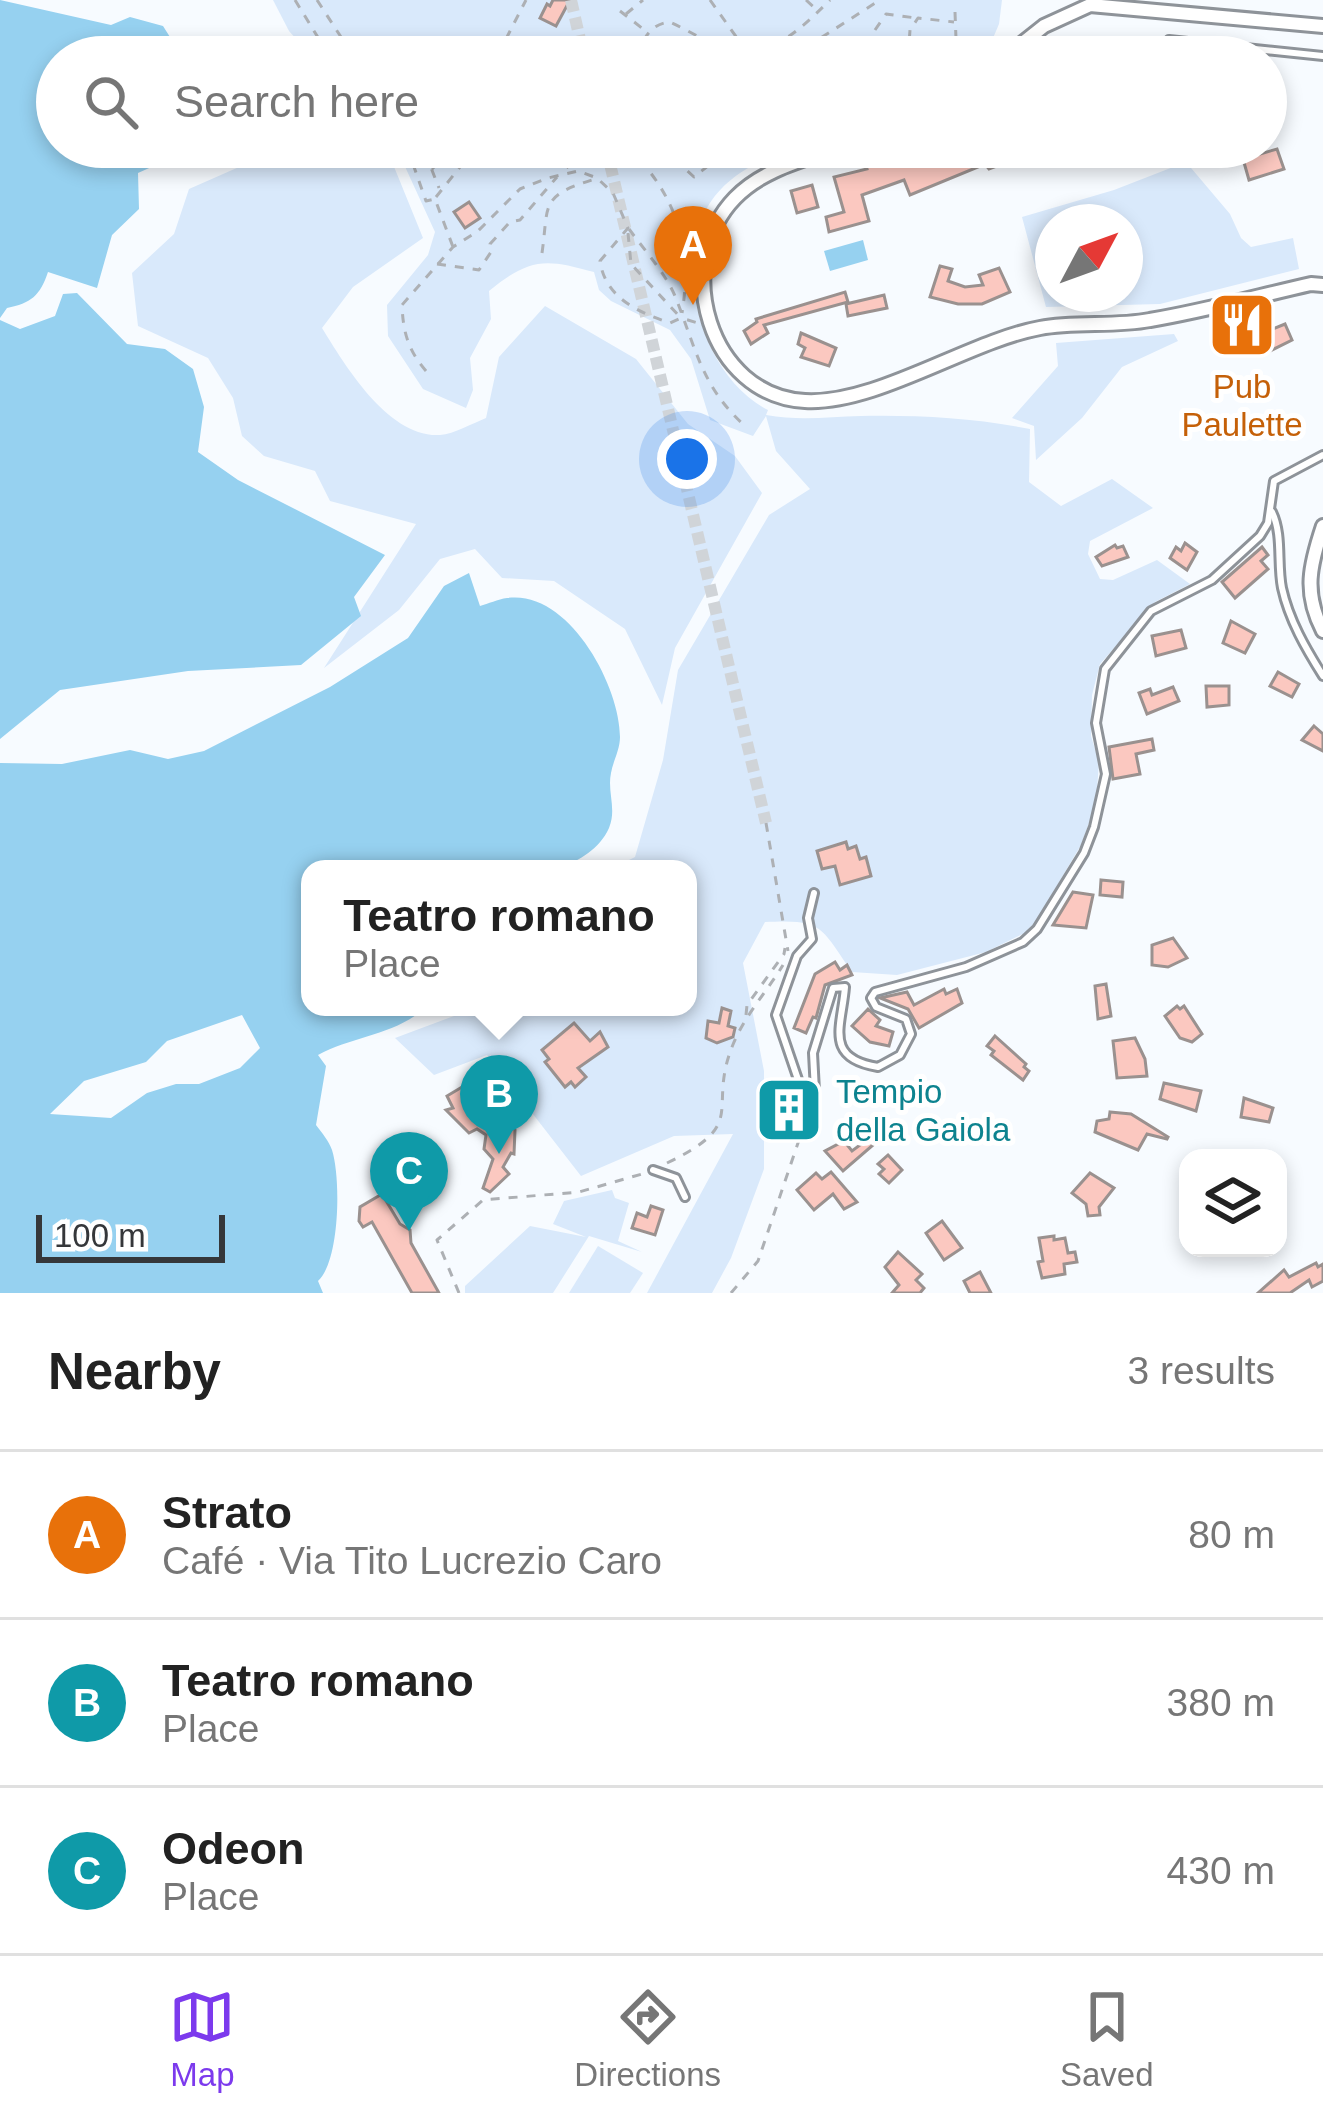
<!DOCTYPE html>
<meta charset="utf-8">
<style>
body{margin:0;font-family:Arial,sans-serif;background:#f6f6f6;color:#222}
.controls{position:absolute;right:36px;bottom:36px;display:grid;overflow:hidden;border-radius:24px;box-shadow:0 6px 18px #0003}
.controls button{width:108px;height:108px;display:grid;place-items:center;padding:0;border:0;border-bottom:3px solid #e0e0e0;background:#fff;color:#222;font:60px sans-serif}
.compass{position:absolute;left:1035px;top:204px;width:108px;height:108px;border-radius:50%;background:#fff;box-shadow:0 6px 18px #0003;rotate:49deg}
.scale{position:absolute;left:36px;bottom:30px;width:189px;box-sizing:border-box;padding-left:12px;border:6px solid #35373a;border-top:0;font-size:33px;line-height:42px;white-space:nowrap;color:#35373a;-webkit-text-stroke:9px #fff;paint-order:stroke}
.you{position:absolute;left:687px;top:459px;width:42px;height:42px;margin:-30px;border:9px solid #fff;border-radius:50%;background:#1a73e8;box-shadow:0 0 0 18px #1a73e833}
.badge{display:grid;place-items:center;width:78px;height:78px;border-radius:50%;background:#7c3aed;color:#fff;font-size:39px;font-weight:700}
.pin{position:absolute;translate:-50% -99px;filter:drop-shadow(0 3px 6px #0008)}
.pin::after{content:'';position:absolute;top:63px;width:42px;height:36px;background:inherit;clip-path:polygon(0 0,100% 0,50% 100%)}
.popup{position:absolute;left:301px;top:860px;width:396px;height:156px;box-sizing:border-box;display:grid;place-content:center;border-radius:24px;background:#fff;filter:drop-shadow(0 3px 9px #0005);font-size:39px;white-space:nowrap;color:#767676}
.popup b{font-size:45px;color:#222}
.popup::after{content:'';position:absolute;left:50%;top:100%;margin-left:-24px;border:24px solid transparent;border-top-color:#fff}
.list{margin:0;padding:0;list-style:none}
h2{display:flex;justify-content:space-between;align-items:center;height:156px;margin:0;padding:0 48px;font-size:51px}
h2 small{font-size:39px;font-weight:400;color:#767676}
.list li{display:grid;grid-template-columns:78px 1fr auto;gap:36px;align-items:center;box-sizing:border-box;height:168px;padding:0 48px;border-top:3px solid #e0e0e0}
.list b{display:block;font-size:45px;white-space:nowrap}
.list p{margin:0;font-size:39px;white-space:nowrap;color:#767676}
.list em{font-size:39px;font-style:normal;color:#767676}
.icon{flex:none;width:66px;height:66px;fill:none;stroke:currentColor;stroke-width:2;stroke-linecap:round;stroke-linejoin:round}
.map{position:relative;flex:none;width:1323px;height:1293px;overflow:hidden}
.search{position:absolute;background:#fff;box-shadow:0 6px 18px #0003;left:36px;right:36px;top:36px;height:132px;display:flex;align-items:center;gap:30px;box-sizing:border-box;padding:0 42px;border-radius:66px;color:#767676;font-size:45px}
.sheet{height:660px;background:#fff}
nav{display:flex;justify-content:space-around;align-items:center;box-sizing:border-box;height:168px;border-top:3px solid #e0e0e0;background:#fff;font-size:33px;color:#767676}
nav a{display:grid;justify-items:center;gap:6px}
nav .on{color:#7c3aed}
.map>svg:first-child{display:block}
.green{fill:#d9e9fb;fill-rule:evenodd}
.water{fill:#96d1f0;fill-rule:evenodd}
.building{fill:#fbc8c0;stroke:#9a918f;stroke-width:3}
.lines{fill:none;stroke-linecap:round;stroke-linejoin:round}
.street-tunnel{stroke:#d0d4d8;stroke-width:12;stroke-dasharray:12 6;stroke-linecap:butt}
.lane-casing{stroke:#8e9399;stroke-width:12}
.street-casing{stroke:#8e9399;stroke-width:18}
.path{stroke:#adb0b4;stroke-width:3;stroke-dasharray:9 9;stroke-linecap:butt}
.lane{stroke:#fff;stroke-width:6}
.street{stroke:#fff;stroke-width:12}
.labels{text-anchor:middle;stroke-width:10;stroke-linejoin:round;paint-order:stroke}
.food-label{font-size:33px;fill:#c56008;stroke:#fff}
.culture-label{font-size:33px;fill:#0d838f;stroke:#fff;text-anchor:start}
</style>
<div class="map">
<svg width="1323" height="1293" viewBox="0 0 1323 1293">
<rect width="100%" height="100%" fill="#f7fbff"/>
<g class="green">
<path d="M273,0H1002L999,24L985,57H312L289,31Z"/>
<path d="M285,37L306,57H241L231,38Z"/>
<path d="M284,147H386L423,238L353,287L322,328C345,365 388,438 440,435C454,434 473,423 486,418L499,357L545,306L636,359L688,424L735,456L762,493L675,648L662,705L625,629L554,581L502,578L475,549L440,559L399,610L324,668L416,524L330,501L315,471L264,456L242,436L233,398L208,358L138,326L132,273L174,234L189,189Z"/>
<path d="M396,147H796C762,159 726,174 707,208C672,271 704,378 768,410L766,415C799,421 828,417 861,416C918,415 974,418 1030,429L1029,482L1061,506L1112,479L1153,508L1090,541L1088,554L1100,579L1113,580L1157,560L1190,584L1155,602L1100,664L1092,695L1091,736L1099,762L1096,804L1081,845L1031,930L986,952L897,975L852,972C820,926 823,919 765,922L743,963L764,1071V1169L731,1258L712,1293H647L733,1134L674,1136L581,1176L487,1055L434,1075L395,1038L478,1007H688V869H611L635,857L663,760L678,670L769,515L810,489L776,451L766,416L753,436L710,420L691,359L670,330L611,301L599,290L594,272C544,258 530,258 489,291L491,319L470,358L473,390L466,408L423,389L388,336L387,305L428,255L435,232Z"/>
<path d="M1186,162L1230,214L1241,238L1251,247L1293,238L1299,269L1160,304L1046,307L1022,217L1114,190ZM1053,222H1125V294H1053Z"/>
<path d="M1174,334L1178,341L1122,367L1082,418L1036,460L1034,426L1012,418L1058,366L1056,343Z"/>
<path d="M612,1190L615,1198L629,1203L618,1241L642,1252L589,1236L553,1293H465V1286L530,1226L586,1237L553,1224L564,1201Z"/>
<path d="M598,1246L643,1273L630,1293H569Z"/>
</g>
<g class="water">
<path d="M0,0L111,25L130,17L163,26L175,45L200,43L221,57H57V147H196L138,173L139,209L112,235L97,288L48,272C40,296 31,303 7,308L0,318Z"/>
<path d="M863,240L868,260L830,271L824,251Z"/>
<path d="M77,293L127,344L165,349L193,369L204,407L198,452L238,480L385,555L354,597L361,616L301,665L188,671L60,690L0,739V320L20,329L55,316L63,294Z"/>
<path d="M469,573L480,606C488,604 498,599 507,598C568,589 620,685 620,737C620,750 613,761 611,773C607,792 617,809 609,828C599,850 580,859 560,869H310V1007H426C396,1035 353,1036 318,1055L326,1066L316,1125C322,1133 329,1141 332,1150C341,1178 340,1261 318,1281L323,1293H0V763L62,764L130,750L168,759L204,751L330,687L408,638L444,586ZM242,1015L260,1048L240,1068L199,1084H176L147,1093L111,1118L50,1114L84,1081L146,1062L167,1041Z"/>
</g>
<g class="building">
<path d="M553,0H570L556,26L540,18L547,4L550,6Z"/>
<path d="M892,147H1052L1019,162L1015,159L989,169L985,164L910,195L904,180L862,195L869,221L829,232L826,217L844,212L834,177L867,169L865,162L893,151Z"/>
<path d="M1277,149L1284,169L1249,180L1243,159Z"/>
<path d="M812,185L818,207L797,213L791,191Z"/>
<path d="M469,202L480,218L465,228L454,212Z"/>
<path d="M940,266L952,269L948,281L965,287L983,285L979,275L999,268L1010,292L982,304H958L930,297Z"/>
<path d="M845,292L848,302L764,325L768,333L751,344L744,331L757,322L756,319Z"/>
<path d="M884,295L887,308L848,316L846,304Z"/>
<path d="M1261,309L1268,331L1285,324L1292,340L1268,352L1259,332L1235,340L1231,327L1247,322L1245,314Z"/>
<path d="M801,333L836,348L829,366L801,357L805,348L798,344Z"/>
<path d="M1185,543L1197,552L1187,570L1170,558L1176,547L1181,551Z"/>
<path d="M1115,545L1117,548L1123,546L1128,557L1102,566L1096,557Z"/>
<path d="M1262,547L1268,555L1261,561L1268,569L1235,598L1222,582Z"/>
<path d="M1231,621L1255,634L1245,653L1223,643Z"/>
<path d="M1181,630L1186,648L1156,656L1152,636Z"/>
<path d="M1278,672L1299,684L1292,697L1270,686Z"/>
<path d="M1206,686H1229V705L1207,707Z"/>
<path d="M1173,687L1179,701L1147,714L1139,693L1150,689L1152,695Z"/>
<path d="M1314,726L1323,734V751L1302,740Z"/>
<path d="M1152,739L1154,750L1136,754L1140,774L1113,779L1109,747Z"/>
<path d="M846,842L848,849L856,846L860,859L866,857L871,876L840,885L835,866L822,869L817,851Z"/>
<path d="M1101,880L1123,882L1122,897L1100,895Z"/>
<path d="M1073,892L1093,895L1086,928L1053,925Z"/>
<path d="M1173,938L1187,958L1168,967L1152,965V945Z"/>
<path d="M835,962L840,970L847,965L852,975L825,985L816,1018L813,1017L806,1033L794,1028L815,974Z"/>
<path d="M1106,984L1111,1016L1098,1019L1095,986Z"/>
<path d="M944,989L946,994L957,989L962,1003L919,1028L908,1009L880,998L907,992L914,1005Z"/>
<path d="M1177,1006L1180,1009L1184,1006L1202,1034L1192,1042L1180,1038L1165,1016Z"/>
<path d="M722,1008L731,1011L728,1026L735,1028L733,1037L717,1043L706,1038L708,1021L719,1023Z"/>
<path d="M868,1009L880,1020L876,1026L893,1032L889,1046L870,1042L852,1026Z"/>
<path d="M574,1023L590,1041L600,1032L608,1047L578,1068L586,1077L575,1087L571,1082L565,1087L545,1062L549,1059L542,1050Z"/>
<path d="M995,1036L1026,1064L1024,1067L1029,1071L1023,1080L991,1055L994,1051L987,1046Z"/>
<path d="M1135,1038L1145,1059L1147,1076L1117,1078L1113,1041Z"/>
<path d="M1164,1083L1201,1091L1196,1111L1160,1099Z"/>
<path d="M462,1087L470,1101L501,1109L515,1130L514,1154L511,1153L503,1167L509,1174L490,1192L483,1188L493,1159L484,1149L486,1135L477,1129L469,1133L446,1110L453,1108L447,1096Z"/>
<path d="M1244,1098L1273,1108L1269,1122L1241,1117Z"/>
<path d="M1110,1112L1131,1114L1168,1137L1167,1139L1147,1134L1138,1150L1095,1132L1097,1121L1109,1119Z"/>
<path d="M868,1139L873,1145L843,1171L825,1151L844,1141L852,1151Z"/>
<path d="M888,1155L902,1170L889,1183L879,1174L884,1169L878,1164Z"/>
<path d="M831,1172L857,1202L844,1209L833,1194L814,1210L797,1190L816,1173L822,1179Z"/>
<path d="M1090,1173L1114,1188L1099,1207L1100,1215L1088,1216L1086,1204L1072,1193Z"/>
<path d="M382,1194L400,1224L410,1230L411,1243L439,1293H412L372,1222L363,1227L359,1221L360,1207Z"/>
<path d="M651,1206L663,1210L655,1235L632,1228L637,1213L647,1217Z"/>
<path d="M942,1221L962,1248L944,1260L926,1233Z"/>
<path d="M1054,1236V1240L1065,1238L1068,1253L1075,1252L1077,1262L1064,1264L1065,1274L1042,1278L1038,1262L1043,1261L1039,1238Z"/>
<path d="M898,1252L922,1274L916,1280L924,1288L920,1293H892L899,1285L885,1267Z"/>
<path d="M1316,1263L1318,1267L1323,1264V1281L1312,1287L1309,1280L1290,1293H1258L1284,1270L1289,1277Z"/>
<path d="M980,1272L991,1293H970L964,1281Z"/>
</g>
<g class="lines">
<g class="street-tunnel">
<path d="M571,0L584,57"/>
<path d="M606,147L766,823"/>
</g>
<defs>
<g id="lane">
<path d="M1169,40L1323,56"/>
<path d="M1272,512C1283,535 1277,563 1282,588C1289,620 1306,649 1323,676"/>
<path d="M814,893L808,918L812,939L797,956L776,1015L805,1100L815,1091L813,1053L833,988L845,987C842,1026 823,1058 878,1067L900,1055L911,1034L906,1019L876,1007L871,998L875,992L966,967L1023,942L1037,929L1084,853L1094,827L1106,774L1096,723L1105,669L1151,611L1212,580L1260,536L1268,523L1274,481L1323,455"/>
<path d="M806,1133L811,1109L808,1100"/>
<path d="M653,1170L676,1178L685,1197"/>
</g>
<g id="street">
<path d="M1005,57L1044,26L1090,5L1323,26"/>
<path d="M841,147C804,160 763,169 735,198C671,264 709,396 805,401C876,405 969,341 1040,328C1076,321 1114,327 1150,320C1204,311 1258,296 1311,284L1323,285"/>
<path d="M1323,526C1310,565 1303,593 1323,631"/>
</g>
</defs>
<use href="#lane" class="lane-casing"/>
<use href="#street" class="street-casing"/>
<g class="path">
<path d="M295,0L330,57"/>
<path d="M317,0L354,57"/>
<path d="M710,0L747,52"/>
<path d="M806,0L818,11"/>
<path d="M620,11L647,32"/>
<path d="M955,12L956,39"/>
<path d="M626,14L643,0"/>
<path d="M875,30L886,14L916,18"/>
<path d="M448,57C512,29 525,35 589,57"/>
<path d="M506,57L507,37L526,0"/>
<path d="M637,57C643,39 650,24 670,22C692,32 718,50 741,52C774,56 808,22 830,0"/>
<path d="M791,57L880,0"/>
<path d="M908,57L910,30L918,18L954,22"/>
<path d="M407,147L426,201L435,199L453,247"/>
<path d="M533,147L552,148L571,171"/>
<path d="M627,147C676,193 693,247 682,313"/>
<path d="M661,147L694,177L732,147"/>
<path d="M410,156L424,150L439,188"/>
<path d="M432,169L456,147"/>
<path d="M436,197L476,147"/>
<path d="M629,229C645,251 668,276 677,301C696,350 703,388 744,425"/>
<path d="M628,233L631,264L680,317"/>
<path d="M542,253C549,204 539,196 595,179"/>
<path d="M437,264L479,270L491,252L490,244L510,222L520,220L557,177"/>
<path d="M426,371C408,350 403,332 402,305L453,247L478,231L520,189L548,178L578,171L597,178L613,193L628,228L600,261C605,297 637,312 670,323L681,318L698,323"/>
<path d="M766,823L788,951"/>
<path d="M746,1015L747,1005L784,954L785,948"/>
<path d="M667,1163C750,1123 707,1111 732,1047C744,1016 766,993 783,965"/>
<path d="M459,1293L437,1240L483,1200L579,1192L642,1174"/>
<path d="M731,1293L758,1261L800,1137"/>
</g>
<use href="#lane" class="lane"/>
<use href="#street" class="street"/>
</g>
<defs>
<symbol id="restaurant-square" viewBox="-11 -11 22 22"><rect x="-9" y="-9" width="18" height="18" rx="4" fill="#e8710a" stroke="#fff"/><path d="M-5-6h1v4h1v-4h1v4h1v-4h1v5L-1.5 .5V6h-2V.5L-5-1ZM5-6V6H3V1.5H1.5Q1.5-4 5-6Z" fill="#fff"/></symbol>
<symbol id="building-square" viewBox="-11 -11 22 22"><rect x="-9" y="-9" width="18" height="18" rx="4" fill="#0f9aa8" stroke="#fff"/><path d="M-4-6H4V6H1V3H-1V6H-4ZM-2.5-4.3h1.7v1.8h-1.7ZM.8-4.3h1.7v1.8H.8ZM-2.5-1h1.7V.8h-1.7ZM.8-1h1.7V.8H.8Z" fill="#fff"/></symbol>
</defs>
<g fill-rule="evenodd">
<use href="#restaurant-square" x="1204" y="287" width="76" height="76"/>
<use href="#building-square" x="751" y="1072" width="76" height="76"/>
</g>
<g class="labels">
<g class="food-label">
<text x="1242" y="398">Pub<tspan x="1242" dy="38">Paulette</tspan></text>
</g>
<g class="culture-label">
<text x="836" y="1103">Tempio<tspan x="836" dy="38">della Gaiola</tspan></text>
</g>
</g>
</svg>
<div class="controls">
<button><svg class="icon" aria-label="layers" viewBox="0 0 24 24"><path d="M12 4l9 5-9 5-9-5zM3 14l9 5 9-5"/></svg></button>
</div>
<svg class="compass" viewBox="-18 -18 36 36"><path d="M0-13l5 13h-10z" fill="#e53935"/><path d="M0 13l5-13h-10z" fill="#767676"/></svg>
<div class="scale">100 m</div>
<div class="you"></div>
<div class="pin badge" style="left:693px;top:305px;background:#e8710a">A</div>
<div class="pin badge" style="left:499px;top:1154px;background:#0f9aa8">B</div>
<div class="popup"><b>Teatro romano</b>Place</div>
<div class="pin badge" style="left:409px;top:1231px;background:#0f9aa8">C</div>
<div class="search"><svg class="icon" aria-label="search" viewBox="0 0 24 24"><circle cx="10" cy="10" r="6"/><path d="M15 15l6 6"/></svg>Search here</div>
</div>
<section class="sheet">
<h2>Nearby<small>3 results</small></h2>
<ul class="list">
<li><span class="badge" style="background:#e8710a">A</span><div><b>Strato</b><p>Café · Via Tito Lucrezio Caro</p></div><em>80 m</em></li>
<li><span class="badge" style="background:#0f9aa8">B</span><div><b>Teatro romano</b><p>Place</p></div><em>380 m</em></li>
<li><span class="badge" style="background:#0f9aa8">C</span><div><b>Odeon</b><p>Place</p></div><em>430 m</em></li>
</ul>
</section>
<nav>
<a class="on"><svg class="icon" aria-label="map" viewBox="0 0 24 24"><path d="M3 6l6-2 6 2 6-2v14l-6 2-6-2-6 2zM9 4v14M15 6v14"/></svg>Map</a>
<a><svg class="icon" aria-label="directions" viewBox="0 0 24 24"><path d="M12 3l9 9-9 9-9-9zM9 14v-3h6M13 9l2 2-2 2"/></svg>Directions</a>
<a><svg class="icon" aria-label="saved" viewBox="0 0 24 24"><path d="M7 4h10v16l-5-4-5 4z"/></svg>Saved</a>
</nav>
